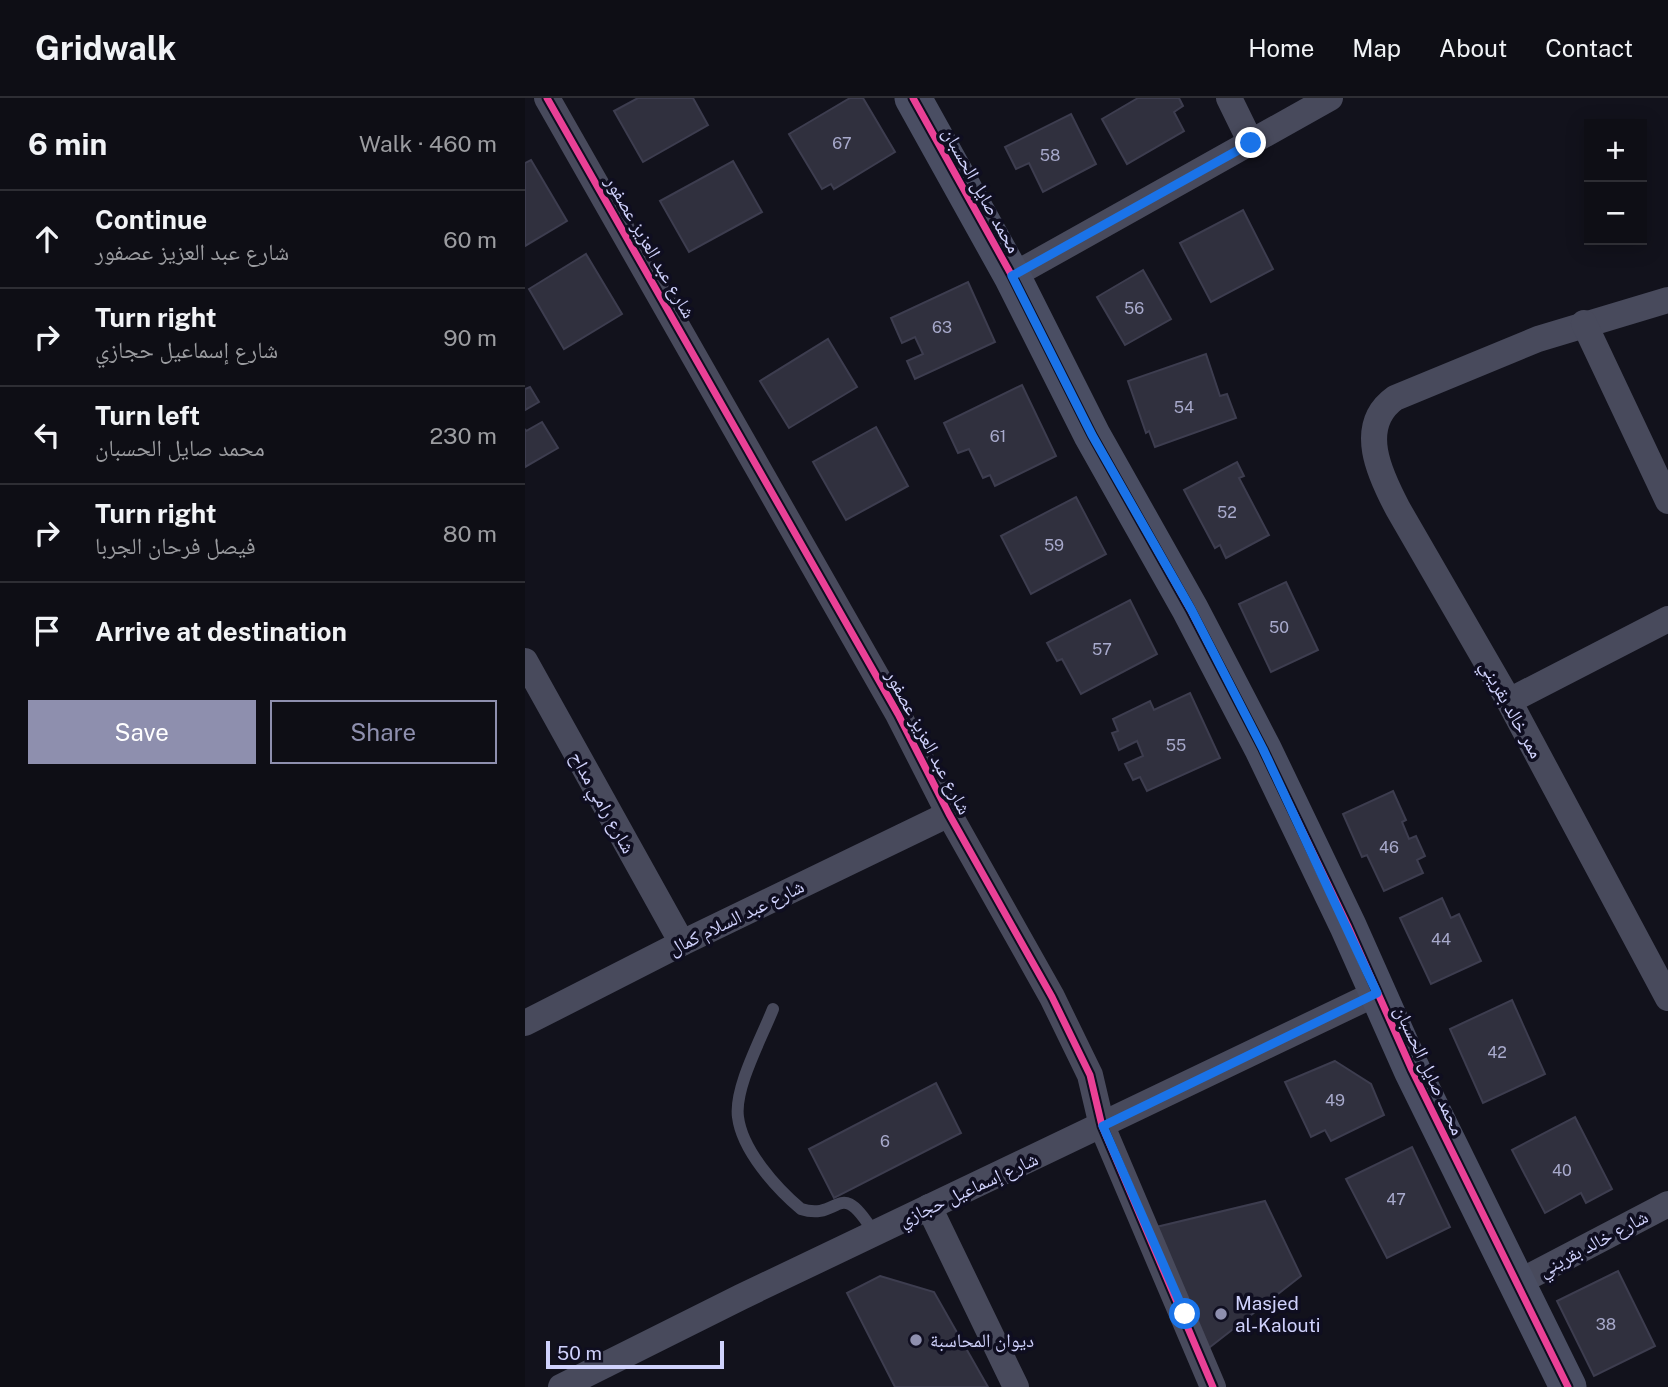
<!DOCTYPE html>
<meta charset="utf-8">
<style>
body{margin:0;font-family:"Public Sans","Noto Naskh Arabic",sans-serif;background:#17171e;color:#f1f3f6}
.controls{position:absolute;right:21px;top:21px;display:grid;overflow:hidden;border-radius:0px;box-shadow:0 4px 18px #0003}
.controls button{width:63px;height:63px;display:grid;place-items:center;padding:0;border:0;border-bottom:2px solid #2e2e34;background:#0e0e15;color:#f1f3f6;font:35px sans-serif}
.scale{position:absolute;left:21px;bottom:18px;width:178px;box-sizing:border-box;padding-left:7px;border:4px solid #d0d2fc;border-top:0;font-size:19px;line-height:24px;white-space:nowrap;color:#d0d2fc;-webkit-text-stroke:5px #0f0e20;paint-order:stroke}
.stop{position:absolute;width:21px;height:21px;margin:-16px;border:5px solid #1a73e8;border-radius:50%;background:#fff}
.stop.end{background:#1a73e8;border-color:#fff;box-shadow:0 2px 7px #0008}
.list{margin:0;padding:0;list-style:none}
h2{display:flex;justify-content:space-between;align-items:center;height:91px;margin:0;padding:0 28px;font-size:30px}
h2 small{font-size:23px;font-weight:400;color:#9b9ca0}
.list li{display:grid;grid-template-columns:46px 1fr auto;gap:21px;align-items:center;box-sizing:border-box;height:98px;padding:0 28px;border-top:2px solid #2e2e34}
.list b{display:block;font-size:26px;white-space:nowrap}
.list p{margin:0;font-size:23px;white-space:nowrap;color:#9b9ca0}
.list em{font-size:23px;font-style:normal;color:#9b9ca0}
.actions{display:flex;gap:14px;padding:21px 28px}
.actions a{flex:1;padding:16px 0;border:2px solid #8e8fae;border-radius:0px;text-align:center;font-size:24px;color:#8e8fae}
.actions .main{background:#8e8fae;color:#fff}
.icon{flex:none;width:38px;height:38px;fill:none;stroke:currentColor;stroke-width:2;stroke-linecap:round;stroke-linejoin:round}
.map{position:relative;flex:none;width:1143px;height:1289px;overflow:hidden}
header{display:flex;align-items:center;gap:42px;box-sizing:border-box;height:98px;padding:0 35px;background:#0e0e15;border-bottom:2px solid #2e2e34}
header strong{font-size:33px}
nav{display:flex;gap:38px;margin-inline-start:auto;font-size:24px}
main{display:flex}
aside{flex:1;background:#0e0e15}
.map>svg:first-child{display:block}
.building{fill:#30303e;stroke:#3d3d4f;stroke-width:2}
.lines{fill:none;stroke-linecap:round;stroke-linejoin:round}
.lane{stroke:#484a5c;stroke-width:12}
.street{stroke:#484a5c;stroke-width:26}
.secondary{stroke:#4a4e63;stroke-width:37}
.cycleway-casing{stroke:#0f0e20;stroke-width:11}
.cycleway{stroke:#ea4096;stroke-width:7}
.route{stroke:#1a73e8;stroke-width:9}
.poi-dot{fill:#8e8fae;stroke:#0f0e20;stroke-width:2.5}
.labels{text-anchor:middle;stroke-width:7;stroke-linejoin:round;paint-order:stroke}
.number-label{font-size:16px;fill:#a8aacc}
.street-label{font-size:19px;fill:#d0d2fc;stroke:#0f0e20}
.poi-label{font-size:19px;fill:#d0d2fc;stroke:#0f0e20;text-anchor:start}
</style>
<header>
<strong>Gridwalk</strong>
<nav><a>Home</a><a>Map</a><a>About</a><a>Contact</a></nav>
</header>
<main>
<aside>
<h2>6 min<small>Walk · 460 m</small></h2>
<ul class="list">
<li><svg class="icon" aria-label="ahead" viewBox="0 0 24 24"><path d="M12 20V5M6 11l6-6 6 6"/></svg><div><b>Continue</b><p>شارع عبد العزيز عصفور</p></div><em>60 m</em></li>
<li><svg class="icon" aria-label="right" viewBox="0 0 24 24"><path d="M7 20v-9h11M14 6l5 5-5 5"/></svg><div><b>Turn right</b><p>شارع إسماعيل حجازي</p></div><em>90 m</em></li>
<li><svg class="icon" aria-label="left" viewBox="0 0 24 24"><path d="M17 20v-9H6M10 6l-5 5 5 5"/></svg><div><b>Turn left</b><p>محمد صايل الحسبان</p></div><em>230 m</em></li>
<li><svg class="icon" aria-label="right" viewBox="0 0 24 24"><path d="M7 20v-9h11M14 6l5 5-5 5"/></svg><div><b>Turn right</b><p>فيصل فرحان الجربا</p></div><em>80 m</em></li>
<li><svg class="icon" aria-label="arrive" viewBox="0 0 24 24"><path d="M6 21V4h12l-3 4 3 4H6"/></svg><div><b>Arrive at destination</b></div></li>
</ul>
<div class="actions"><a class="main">Save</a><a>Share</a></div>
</aside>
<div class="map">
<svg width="1143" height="1289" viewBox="0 0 1143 1289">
<rect width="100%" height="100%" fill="#12121c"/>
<g class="building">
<path d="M113,0H168L183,27L118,64L89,13Z"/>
<path d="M325,0H338L370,54L309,91L306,86L297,91L264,36Z"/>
<path d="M613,0H654L658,8L649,14L659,33L602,66L577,21Z"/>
<path d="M546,16L571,66L518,94L504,65L491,71L480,49Z"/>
<path d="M6,62L42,123L0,148V65Z"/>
<path d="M208,63L237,114L164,154L135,103Z"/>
<path d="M718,112L748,171L686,204L655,145Z"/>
<path d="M61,156L97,216L39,251L4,191Z"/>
<path d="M618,172L646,221L600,247L572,199Z"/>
<path d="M443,184L470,244L390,281L382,263L398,256L390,239L377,245L366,220Z"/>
<path d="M303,241L332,289L264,330L235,283Z"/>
<path d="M681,256L695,298L702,296L711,320L630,349L624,333L621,335L603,283Z"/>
<path d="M497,287L531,358L470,388L465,377L458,380L444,351L433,355L419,325Z"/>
<path d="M5,289L14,304L0,312V291Z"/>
<path d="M17,324L33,350L0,369V331L1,333Z"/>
<path d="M351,329L383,388L321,422L288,364Z"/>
<path d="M712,364L719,378L714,380L744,437L701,460L695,447L690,450L659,392Z"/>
<path d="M551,399L581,456L506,496L476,438Z"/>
<path d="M761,484L793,552L746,574L714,506Z"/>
<path d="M605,502L632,556L556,596L537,561L532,563L522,545Z"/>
<path d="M665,595L695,660L622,693L615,679L608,682L600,666L618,658L612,643L594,652L587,635L593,633L588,621L625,603L629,612Z"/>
<path d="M868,693L881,722L877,724L884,741L891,738L900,758L892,762L898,775L859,793L842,757L837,759L818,716Z"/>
<path d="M917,800L926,820L934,816L956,863L906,886L875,820Z"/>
<path d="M987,902L1020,976L958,1005L925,931Z"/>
<path d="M810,963L846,986L859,1017L806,1043L800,1032L786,1039L760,984Z"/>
<path d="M411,985L436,1035L309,1100L284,1051Z"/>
<path d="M1050,1019L1087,1091L1061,1105L1056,1095L1020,1115L987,1052Z"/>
<path d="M887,1049L925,1129L862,1160L821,1081Z"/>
<path d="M740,1103L776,1178L680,1253L627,1130Z"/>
<path d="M1093,1173L1130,1248L1069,1278L1032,1203Z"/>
<path d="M355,1178L409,1194L463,1289H370L322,1195Z"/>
</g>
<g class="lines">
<path class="lane" d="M248,911C237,939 209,990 213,1019C217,1052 251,1090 276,1111C316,1124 313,1076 349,1135"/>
<g class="street">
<path d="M22,0L373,616L424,716L527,899L565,977L577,1028L688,1289"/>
<path d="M704,0L726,45"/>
<path d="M487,178L805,0"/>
<path d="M1143,202L1013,241L870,300C831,328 855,377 873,411L984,603L1143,900"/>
<path d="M1059,225L1143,403"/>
<path d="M0,563L157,845"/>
<path d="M984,603L1143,521"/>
<path d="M0,925L157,845L424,716"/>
<path d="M404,1109L491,1289"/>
<path d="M994,1184L1143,1106"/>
<path d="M36,1289L216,1199L852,895"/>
</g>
<path class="secondary" d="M388,0L487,178L567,337L665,511L738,651L823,828L887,972L1043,1289"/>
<defs>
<g id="cycleway">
<path d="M22,0L373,616L424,716L527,899L565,977L577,1028L688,1289"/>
<path d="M388,0L487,178L567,337L665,511L738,651L823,828L887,972L1043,1289"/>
</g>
</defs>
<use href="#cycleway" class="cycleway-casing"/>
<use href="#cycleway" class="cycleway"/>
</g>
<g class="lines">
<path class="route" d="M660,1216L578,1028L852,895L738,651L666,511L567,337L487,178L726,45"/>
</g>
<g class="poi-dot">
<circle cx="696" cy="1216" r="7"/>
<circle cx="391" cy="1242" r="7"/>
</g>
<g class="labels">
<g class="number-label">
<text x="317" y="51">67</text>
<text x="525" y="63">58</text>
<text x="609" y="216">56</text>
<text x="417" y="235">63</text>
<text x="659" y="315">54</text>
<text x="473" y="344">61</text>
<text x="702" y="420">52</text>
<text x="529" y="453">59</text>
<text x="754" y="535">50</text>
<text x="577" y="557">57</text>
<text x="651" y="653">55</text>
<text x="864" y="755">46</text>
<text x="916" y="847">44</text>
<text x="972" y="960">42</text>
<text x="810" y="1008">49</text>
<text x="360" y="1049">6</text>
<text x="1037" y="1078">40</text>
<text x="871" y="1107">47</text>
<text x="1081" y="1232">38</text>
</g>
<g class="street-label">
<text transform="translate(457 92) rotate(61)" y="7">محمد صايل الحسبان</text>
<text transform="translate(126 149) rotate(60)" y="7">شارع عبد العزيز عصفور</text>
<text transform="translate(987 611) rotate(61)" y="7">ممر خالد بقريني</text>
<text transform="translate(404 644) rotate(62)" y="7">شارع عبد العزيز عصفور</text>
<text transform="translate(78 704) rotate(61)" y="7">شارع رامي مداح</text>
<text transform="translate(211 819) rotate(-26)" y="7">شارع عبد السلام كمال</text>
<text transform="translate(905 972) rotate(65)" y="7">محمد صايل الحسبان</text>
<text transform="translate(443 1091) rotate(-25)" y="7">شارع إسماعيل حجازي</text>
<text transform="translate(1068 1145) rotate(-28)" y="7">شارع خالد بقريني</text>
</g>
<g class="poi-label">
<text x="710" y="1212">Masjed<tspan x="710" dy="22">al-Kalouti</tspan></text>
<text x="405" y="1249">ديوان المحاسبة</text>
</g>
</g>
</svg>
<div class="controls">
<button>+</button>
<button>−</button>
</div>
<div class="scale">50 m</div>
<div class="stop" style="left:660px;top:1216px"></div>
<div class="stop end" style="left:726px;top:45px"></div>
</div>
</main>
